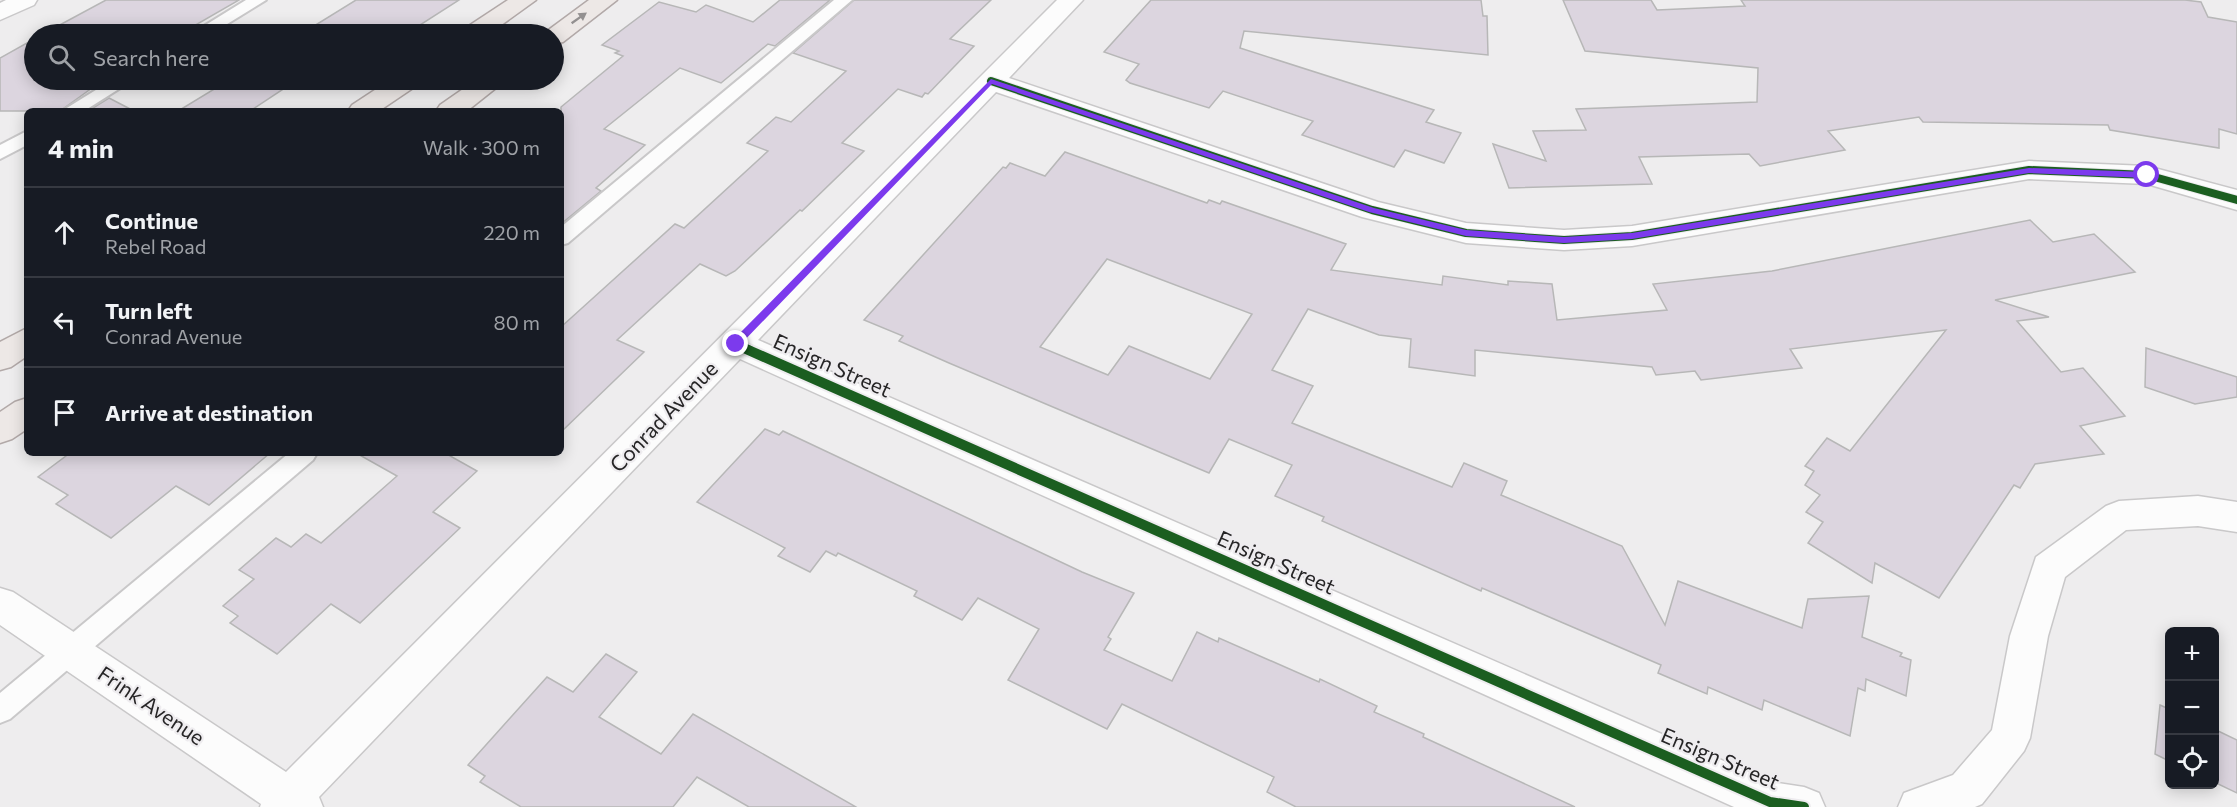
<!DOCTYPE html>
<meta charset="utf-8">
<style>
body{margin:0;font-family:Commissioner,sans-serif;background:#242831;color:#f1f3f6}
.controls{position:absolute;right:18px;bottom:18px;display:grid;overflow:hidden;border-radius:9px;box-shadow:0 3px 15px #0003}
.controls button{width:54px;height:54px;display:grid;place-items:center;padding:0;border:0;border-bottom:2px solid #363941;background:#171b24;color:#f1f3f6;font:30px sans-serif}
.stop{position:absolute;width:18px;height:18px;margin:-14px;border:4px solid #7c3aed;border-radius:50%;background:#fff}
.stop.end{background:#7c3aed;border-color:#fff;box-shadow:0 2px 6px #0008}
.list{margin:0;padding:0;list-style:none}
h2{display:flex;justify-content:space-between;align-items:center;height:78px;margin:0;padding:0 24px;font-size:26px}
h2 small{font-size:20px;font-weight:400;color:#9ea1a6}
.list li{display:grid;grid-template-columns:39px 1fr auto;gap:18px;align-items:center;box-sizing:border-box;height:90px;padding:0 24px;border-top:2px solid #363941}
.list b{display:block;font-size:22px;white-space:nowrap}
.list p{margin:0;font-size:20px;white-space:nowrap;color:#9ea1a6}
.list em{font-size:20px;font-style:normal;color:#9ea1a6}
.icon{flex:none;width:33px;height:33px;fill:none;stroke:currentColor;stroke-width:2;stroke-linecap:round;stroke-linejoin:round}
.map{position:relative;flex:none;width:2237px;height:807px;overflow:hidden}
.search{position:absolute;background:#171b24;box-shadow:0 3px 15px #0003;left:24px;top:24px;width:540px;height:66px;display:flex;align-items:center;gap:15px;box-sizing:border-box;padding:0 21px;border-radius:33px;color:#9ea1a6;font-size:22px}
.panel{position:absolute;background:#171b24;box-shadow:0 3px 15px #0003;left:24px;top:108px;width:540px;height:348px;border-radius:9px}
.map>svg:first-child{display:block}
.building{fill:#dcd5df;stroke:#b7b7b7;stroke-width:1.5;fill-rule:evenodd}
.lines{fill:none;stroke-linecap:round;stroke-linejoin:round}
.service-casing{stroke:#c9c8c9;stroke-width:4}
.minor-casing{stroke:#c9c8c9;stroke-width:3}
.primary-casing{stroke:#b2a9a8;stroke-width:3}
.service{fill:#fcfcfc;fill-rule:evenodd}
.minor{fill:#fcfcfc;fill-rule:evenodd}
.primary{fill:#ede8e6;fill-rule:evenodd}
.cycleway-far1-casing{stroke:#eeecef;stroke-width:10}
.cycleway-casing{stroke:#eeecef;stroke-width:14}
.cycleway-far1{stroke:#1b5e20;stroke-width:8}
.cycleway{stroke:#1b5e20;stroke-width:10}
.oneway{fill:#939090}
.route{fill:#7c3aed}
.labels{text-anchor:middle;stroke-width:4.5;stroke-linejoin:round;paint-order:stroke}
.street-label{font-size:21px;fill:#262526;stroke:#eeecef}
</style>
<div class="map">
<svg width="2237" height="807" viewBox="0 0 2237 807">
<rect width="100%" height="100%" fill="#eeedee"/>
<g class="building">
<path d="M106,0H239L180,34H43Z"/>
<path d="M356,0H459L406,34H301Z"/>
<path d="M780,0H830L775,46L768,44L721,83L680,68L604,129L645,145L596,188L601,191L561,224V107L623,56L615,53L619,51L602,45L659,2L696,12L706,5L753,22Z"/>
<path d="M854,0H991L950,39L974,46L928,94L925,93L922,97L898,89L842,143L864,151L802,211L800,210L735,271L726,276L700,264L617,340L644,352L561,432V327L675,224L684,228L768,151L747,143L776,117L791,122L846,71L793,53Z"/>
<path d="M1151,0H1481L1483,16H1487L1488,55L1244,31L1240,48L1434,110L1426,122L1461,133L1444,163L1405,150L1394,167L1302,135L1313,121L1223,91L1209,108L1130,83L1126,80L1139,64L1104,52Z"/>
<path d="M1563,0H1651L1657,10L1745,6L1741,0H2185L2201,2L2208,17L2237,22V134L2219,129V148L2110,130L2108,125L1923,122L1919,117L1828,131L1845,150L1760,166L1749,154L1639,157L1652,184L1509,188L1493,144L1546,161L1533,131L1586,130L1576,109L1757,102L1758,68L1585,51Z"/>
<path d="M34,39V80H103L60,111H0V58Z"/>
<path d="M229,80H297L250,111H178Z"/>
<path d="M109,98L134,111H88Z"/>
<path d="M1065,152L1207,203L1209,200L1220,204L1222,201L1346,244L1331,270L1442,285L1443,276L1508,285V281L1552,284L1557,320L1667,310L1653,284L1772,271L2030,220L2053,242L2094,234L2135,272L1995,300L2049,317L2017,321L2061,372L2083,368L2125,416L2080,426L2104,454L2035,464L2020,488L2014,485L1939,598L1875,563L1872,583L1808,543L1823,522L1806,512L1820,495L1805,485L1814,471L1805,466L1827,438L1850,451L1946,330L1790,349L1802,368L1701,380L1695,371L1656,375L1652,367L1475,350V376L1409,367L1411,339L1379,335L1308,309L1272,370L1313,386L1292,423L1452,487L1464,463L1507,481L1501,495L1622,546L1665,625L1678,581L1802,628L1808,599L1869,596L1862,637L1902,653L1900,656L1911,660L1906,696L1866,679L1865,691L1858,688L1850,736L1764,700L1762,710L1708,687L1707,694L1658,673L1661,665L1482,588L1481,591L1322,521L1324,517L1275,496L1292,465L1229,439L1209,473L949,363L899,341L903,336L864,320L1003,167L1006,168L1010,163L1045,176ZM1107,259L1252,314L1210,379L1129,346L1108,375L1040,347Z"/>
<path d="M2146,348L2237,377V397L2195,404L2145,387Z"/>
<path d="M765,429L779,435L783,431L1082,572L1134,593L1108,637L1111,639L1104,650L1172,681L1197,632L1218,642L1219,638L1319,682L1320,679L1377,706L1374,712L1424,734L1423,737L1575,807H1296L1267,792L1274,777L1122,704L1107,729L1008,680L1039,629L978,598L962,620L914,596L917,591L838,553L836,556L826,551L810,572L778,556L785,548L697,502Z"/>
<path d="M70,453H270L209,505L176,486L111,538L56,504L68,495L38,477Z"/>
<path d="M356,453H445L477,471L433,512L460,528L360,623L331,604L277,654L230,623L238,616L223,606L254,579L239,570L276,538L291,547L306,534L321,543L397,476Z"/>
<path d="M606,654L637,672L599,717L661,754L693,714L856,807H749L697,777L673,807H521L480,782L485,776L468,765L547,677L573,692Z"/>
<path d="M2160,705L2169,709V761L2155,754Z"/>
<path d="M2214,729L2237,740V793L2214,782Z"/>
</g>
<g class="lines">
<defs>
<g id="service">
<path d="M246,0H266L211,34H191Z"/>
<path d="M834,0H852L568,243L561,245V227Z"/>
<path d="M112,80H133L84,111H62Z"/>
<path d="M27,131V145L0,159V145Z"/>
<path d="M289,453H317L313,460L10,719L0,723V693Z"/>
</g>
<g id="minor">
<path d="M6,0H37L34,5L0,20V3Z"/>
<path d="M1057,0H1083L1009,78L1378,202L1466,223L1564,230L1632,226L2029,161L2147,166L2237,190V210L2147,184L2029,179L1632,246L1564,250L1466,243L1362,217L996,92L758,340L1772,782L1804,787L1819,793L1825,807H1734L740,359L319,797L323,807H260L261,804L0,625V588L13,592L286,772Z"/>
<path d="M2198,496L2237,502V532L2198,526L2126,530L2065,577L2048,636L2030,738L2024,751L1982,804L1975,807H1898L1904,793L1953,775L1992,730L2010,636L2036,557L2106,506L2119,501Z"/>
</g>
<g id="primary">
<path d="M508,0H536L489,34H461L464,29Z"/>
<path d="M589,0H617L563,42L554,44V34H543Z"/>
<path d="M390,80H420L416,86L379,111H348L352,105Z"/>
<path d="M476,80H506L467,111H436L440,105Z"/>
<path d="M27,328V356L11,367L0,370V342Z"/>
<path d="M27,398V429L12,439L0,443V412L15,402Z"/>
</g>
</defs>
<use href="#service" class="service-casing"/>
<use href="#minor" class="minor-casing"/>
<use href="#primary" class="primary-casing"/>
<use href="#service" class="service"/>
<use href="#minor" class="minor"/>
<use href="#primary" class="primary"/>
<defs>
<g id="cycleway-far1">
<path d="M991,81L1372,210L1466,233L1564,240L1632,236L2029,170L2147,175L2237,200"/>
<path d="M736,344L750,350"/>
</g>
<path id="cycleway" d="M746,349L1770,802L1804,807"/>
</defs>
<use href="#cycleway-far1" class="cycleway-far1-casing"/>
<use href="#cycleway" class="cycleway-casing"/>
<use href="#cycleway-far1" class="cycleway-far1"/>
<use href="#cycleway" class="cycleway"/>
</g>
<defs><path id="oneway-solid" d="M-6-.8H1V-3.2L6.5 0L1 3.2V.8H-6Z" transform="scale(1.5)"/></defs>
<use class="oneway" href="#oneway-solid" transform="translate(579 18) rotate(-35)"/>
<path class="route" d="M991,79L1374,208L1466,230L1564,237L1632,233L2029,168L2147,172L2151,175L2147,178L2029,173L1632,239L1564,243L1466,236L1369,212L992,84L739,346H732V341Z"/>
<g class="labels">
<g class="street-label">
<text transform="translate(832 366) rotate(24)" y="7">Ensign Street</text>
<text transform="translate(664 417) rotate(-46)" y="7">Conrad Avenue</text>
<text transform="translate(1276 563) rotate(24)" y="7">Ensign Street</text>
<text transform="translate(151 706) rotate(34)" y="7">Frink Avenue</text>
<text transform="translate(1720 759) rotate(23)" y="7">Ensign Street</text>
</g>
</g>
</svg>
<div class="controls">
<button>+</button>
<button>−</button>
<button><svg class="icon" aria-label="locate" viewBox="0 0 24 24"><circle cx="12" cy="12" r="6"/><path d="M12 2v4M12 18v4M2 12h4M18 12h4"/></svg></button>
</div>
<div class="stop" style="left:2147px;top:175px"></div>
<div class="stop end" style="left:736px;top:344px"></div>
<div class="search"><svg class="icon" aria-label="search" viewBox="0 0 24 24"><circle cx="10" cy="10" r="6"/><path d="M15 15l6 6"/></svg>Search here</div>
<section class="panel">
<h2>4 min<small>Walk · 300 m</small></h2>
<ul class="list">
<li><svg class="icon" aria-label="ahead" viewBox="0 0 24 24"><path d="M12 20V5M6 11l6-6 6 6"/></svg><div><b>Continue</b><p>Rebel Road</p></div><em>220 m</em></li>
<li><svg class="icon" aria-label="left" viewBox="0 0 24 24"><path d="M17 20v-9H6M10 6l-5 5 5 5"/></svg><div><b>Turn left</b><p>Conrad Avenue</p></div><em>80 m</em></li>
<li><svg class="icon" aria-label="arrive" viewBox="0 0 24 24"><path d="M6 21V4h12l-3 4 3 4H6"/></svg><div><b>Arrive at destination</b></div></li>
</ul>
</section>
</div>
